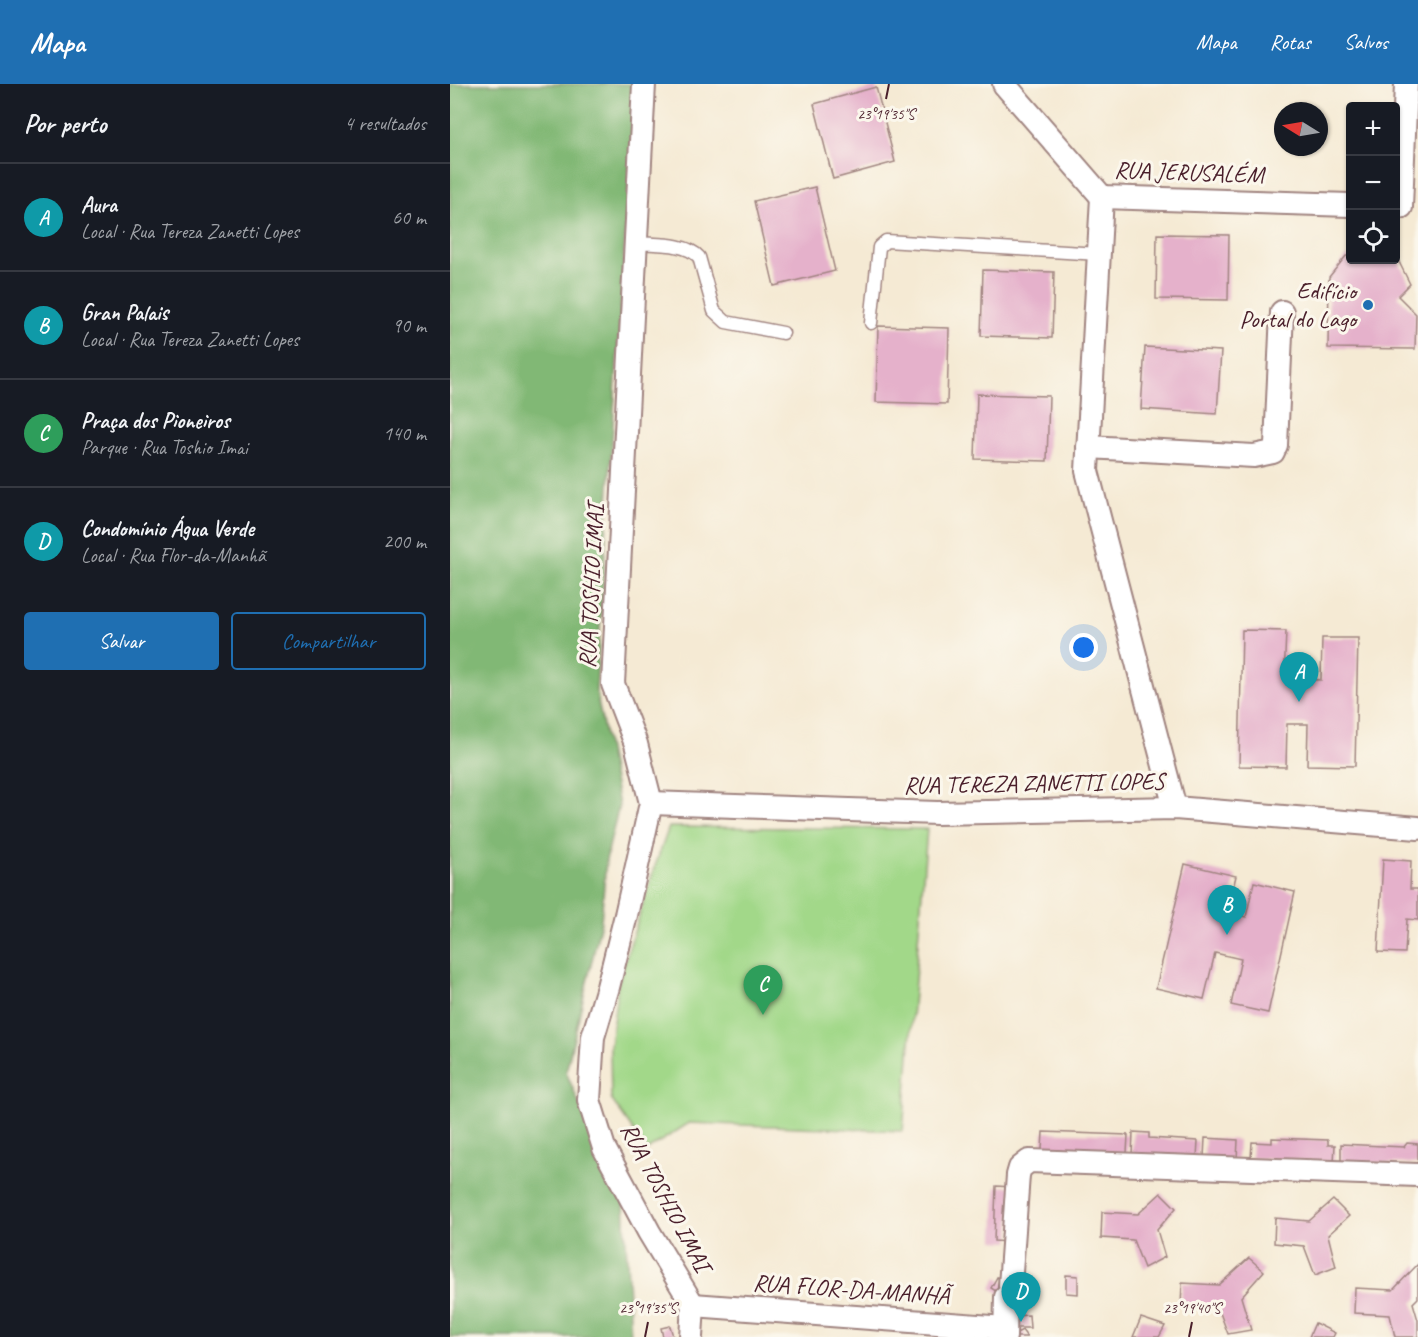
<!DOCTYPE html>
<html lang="pt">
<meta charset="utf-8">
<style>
body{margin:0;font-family:Caveat,sans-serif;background:#242831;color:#f1f3f6}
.controls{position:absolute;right:18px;top:18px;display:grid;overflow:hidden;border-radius:6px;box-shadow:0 2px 4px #0004}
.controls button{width:54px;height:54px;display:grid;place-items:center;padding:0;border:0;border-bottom:2px solid #363941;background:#171b24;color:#f1f3f6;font:30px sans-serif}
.compass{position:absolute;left:824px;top:18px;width:54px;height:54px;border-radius:50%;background:#171b24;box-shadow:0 2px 4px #0004;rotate:281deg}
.you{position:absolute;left:634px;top:564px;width:21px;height:21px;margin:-15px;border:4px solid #fff;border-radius:50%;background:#1a73e8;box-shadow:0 0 0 9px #1a73e833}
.badge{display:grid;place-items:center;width:39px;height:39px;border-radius:50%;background:#1f6fb2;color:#fff;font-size:20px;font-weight:700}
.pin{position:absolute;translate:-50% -50px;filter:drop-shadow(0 2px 3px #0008)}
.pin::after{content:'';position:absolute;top:32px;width:21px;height:18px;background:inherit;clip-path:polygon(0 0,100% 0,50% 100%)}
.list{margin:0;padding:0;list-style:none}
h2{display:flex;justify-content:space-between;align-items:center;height:78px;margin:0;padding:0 24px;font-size:26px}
h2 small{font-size:20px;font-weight:400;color:#9ea1a6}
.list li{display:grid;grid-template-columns:39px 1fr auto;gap:18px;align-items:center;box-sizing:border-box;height:108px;padding:0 24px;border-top:2px solid #363941}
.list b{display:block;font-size:22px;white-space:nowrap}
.list p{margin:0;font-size:20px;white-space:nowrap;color:#9ea1a6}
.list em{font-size:20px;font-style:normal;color:#9ea1a6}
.actions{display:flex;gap:12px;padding:18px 24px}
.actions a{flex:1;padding:14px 0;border:2px solid #1f6fb2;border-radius:6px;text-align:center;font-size:21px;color:#1f6fb2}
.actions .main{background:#1f6fb2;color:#fff}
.icon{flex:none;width:33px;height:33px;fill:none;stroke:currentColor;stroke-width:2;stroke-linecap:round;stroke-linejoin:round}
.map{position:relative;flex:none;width:968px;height:1253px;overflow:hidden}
header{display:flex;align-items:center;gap:36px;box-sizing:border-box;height:84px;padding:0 30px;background:#1f6fb2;color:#fff}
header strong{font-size:28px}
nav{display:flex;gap:33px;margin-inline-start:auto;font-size:21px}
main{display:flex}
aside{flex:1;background:#171b24}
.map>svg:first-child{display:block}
.green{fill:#a2d889;stroke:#767c5a;stroke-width:1.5}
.forest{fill:#81b875;stroke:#666c50;stroke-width:1.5}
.building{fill:#e5b1cb}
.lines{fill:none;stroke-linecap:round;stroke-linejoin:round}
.service-casing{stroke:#a08480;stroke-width:15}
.minor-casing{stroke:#a08480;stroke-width:26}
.service{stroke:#fff;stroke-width:12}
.minor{stroke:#fff;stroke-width:22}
.ticks{fill:none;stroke:#4a1f2b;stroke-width:2}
.poi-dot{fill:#1f6fb2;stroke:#fbf7ec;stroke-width:2}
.labels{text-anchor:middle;stroke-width:6;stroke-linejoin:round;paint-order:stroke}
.street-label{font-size:24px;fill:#4a1f2b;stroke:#fbf7ec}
.poi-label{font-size:24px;fill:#4a1f2b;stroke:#fbf7ec;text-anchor:end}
.ticks-label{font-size:15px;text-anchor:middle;fill:#4a1f2b;stroke:#fbf7ec;stroke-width:6;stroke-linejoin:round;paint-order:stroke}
</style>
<header>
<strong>Mapa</strong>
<nav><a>Mapa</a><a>Rotas</a><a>Salvos</a></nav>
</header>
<main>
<aside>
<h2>Por perto<small>4 resultados</small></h2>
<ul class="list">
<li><span class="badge" style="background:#0f9aa8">A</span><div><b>Aura</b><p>Local · Rua Tereza Zanetti Lopes</p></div><em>60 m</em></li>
<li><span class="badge" style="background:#0f9aa8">B</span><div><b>Gran Palais</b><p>Local · Rua Tereza Zanetti Lopes</p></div><em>90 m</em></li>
<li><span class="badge" style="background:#2e9e5b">C</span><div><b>Praça dos Pioneiros</b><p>Parque · Rua Toshio Imai</p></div><em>140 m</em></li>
<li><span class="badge" style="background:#0f9aa8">D</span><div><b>Condomínio Água Verde</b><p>Local · Rua Flor-da-Manhã</p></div><em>200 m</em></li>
</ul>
<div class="actions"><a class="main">Salvar</a><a>Compartilhar</a></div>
</aside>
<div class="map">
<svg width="968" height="1253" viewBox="0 0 968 1253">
<rect width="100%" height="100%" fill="#fbf7ec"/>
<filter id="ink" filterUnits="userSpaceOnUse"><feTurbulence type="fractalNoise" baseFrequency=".0167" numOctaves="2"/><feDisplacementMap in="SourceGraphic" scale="12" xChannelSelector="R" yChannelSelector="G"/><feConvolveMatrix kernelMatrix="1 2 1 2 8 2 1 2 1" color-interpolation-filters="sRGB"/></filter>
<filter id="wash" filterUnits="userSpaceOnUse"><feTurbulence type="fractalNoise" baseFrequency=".008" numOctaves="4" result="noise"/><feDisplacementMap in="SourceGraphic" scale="24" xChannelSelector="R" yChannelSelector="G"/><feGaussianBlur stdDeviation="1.35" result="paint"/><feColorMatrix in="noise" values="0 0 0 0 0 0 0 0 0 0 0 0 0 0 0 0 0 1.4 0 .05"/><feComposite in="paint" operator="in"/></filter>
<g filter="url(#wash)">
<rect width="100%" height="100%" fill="#f5ead4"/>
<path class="green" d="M219,743L477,745L453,1047L239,1039L197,1066L161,1015L160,962L168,899L204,785Z"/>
<path class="forest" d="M0,0H185L146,607L169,721L156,776L151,838L116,988L157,1086L174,1117L181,1253H0Z"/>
<g id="blocks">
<g class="building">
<path d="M426,3L445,78L383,95L364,20Z"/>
<path d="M365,103L385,187L324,202L304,117Z"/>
<path d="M707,150L779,151L778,216L706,215Z"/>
<path d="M896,172H900V176H948L960,200L948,212L966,230L965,265L878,264L879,193Z"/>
<path d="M533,186L604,188L602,254L531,252Z"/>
<path d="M428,242L499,244L497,320L426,318Z"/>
<path d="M695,263L771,267L767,330L691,325Z"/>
<path d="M527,310L599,312L597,377L525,375Z"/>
<path d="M792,546L836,547L834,595L871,596L872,554H908L905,682L857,681L858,640H837L836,683L789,682Z"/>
<path d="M933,775L961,777L960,805H968V836L957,835L955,869L928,868Z"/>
<path d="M735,780L786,792L777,828L796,833L804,798L845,808L818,929L781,921L791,875L765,869L754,915L706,904Z"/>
<path d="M593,1048L678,1051L677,1069L592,1066Z"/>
<path d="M683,1048L699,1049V1054L748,1057L747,1073L682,1071Z"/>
<path d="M755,1054L788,1056L787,1076L754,1074Z"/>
<path d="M822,1054L878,1056V1061H885L884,1078L801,1074L802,1058L822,1059Z"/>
<path d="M957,1059L968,1060V1080L891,1078V1060L954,1063Z"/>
<path d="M546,1102L562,1103L560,1158L544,1157Z"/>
<path d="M711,1109L726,1124L707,1146L715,1173L694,1184L683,1156L651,1154L652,1128L688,1130Z"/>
<path d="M883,1116L899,1132L878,1151L886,1183L865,1191L854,1162L824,1159L825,1134L859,1137Z"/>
<path d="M799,1174L814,1187L791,1213L801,1246L778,1250L767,1221L731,1222L732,1199L769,1201Z"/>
<path d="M968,1180V1214L963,1219L968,1236V1253H945L940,1231L904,1229L905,1204L943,1206Z"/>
<path d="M616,1191L628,1192V1210L616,1209Z"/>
<path d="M547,1193L573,1210L566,1220L541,1204Z"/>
<path d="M579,1231L580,1244H564L563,1232Z"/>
<path d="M691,1234L715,1242L709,1253H683Z"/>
<path d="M865,1239L885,1249L883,1253H859Z"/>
<path d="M220,1242L223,1252L213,1253L211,1244Z"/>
<path d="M572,1246L577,1253H560Z"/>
</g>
</g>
</g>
<g filter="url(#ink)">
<use href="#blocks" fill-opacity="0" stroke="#a08480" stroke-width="1.5"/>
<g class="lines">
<defs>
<g id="service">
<path d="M186,159C206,161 235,158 249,173L264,227L276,238L333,249"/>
<path d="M421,239L429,163L436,157L649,170"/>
</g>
<g id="minor">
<path d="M194,0L163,600L186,660L201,719L176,831L158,903L143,953L139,1016L154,1064L199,1148L243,1221"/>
<path d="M554,0L652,113L900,121"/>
<path d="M652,113L637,387L725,724"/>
<path d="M951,123L956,0"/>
<path d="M638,363L804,372L823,368L826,361L832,228"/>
<path d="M201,719L487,729L725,724L968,744"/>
<path d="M560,1202L568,1091L570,1084L579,1077L968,1091"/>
<path d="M243,1221L555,1244"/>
<path d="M241,1253L243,1221"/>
<path d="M555,1253L556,1213"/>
</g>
</defs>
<use href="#service" class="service-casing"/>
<use href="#minor" class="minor-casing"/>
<use href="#service" class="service"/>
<use href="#minor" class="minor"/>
</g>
</g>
<path class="ticks" d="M436,15L439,0M195,1253L198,1238M739,1253L742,1238"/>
<circle class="poi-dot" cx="918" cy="221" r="6"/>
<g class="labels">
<g class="street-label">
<text transform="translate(739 88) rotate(2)" y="8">RUA JERUSALÉM</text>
<text transform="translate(141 502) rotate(-87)" y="8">RUA TOSHIO IMAI</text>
<text transform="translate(584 699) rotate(-1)" y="8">RUA TEREZA ZANETTI LOPES</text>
<text transform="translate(216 1113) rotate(62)" y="8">RUA TOSHIO IMAI</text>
<text transform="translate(401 1205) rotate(4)" y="8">RUA FLOR-DA-MANHÃ</text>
</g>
<g class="poi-label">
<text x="906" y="215">Edifício<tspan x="906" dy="28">Portal do Lago</tspan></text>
</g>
</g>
<g class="ticks-label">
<text x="436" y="35">23°19'35"S</text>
<text x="198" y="1229">23°19'35"S</text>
<text x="742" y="1229">23°19'40"S</text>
</g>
</svg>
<div class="controls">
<button>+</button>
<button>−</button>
<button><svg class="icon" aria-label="locate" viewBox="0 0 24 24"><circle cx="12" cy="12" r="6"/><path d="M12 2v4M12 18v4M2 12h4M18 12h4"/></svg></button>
</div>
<svg class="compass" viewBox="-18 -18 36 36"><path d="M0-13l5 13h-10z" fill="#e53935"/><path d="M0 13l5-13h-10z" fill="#9ea1a6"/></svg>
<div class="you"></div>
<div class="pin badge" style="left:849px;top:618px;background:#0f9aa8">A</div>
<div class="pin badge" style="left:777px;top:851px;background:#0f9aa8">B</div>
<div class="pin badge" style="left:313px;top:931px;background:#2e9e5b">C</div>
<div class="pin badge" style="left:571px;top:1238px;background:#0f9aa8">D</div>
</div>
</main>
